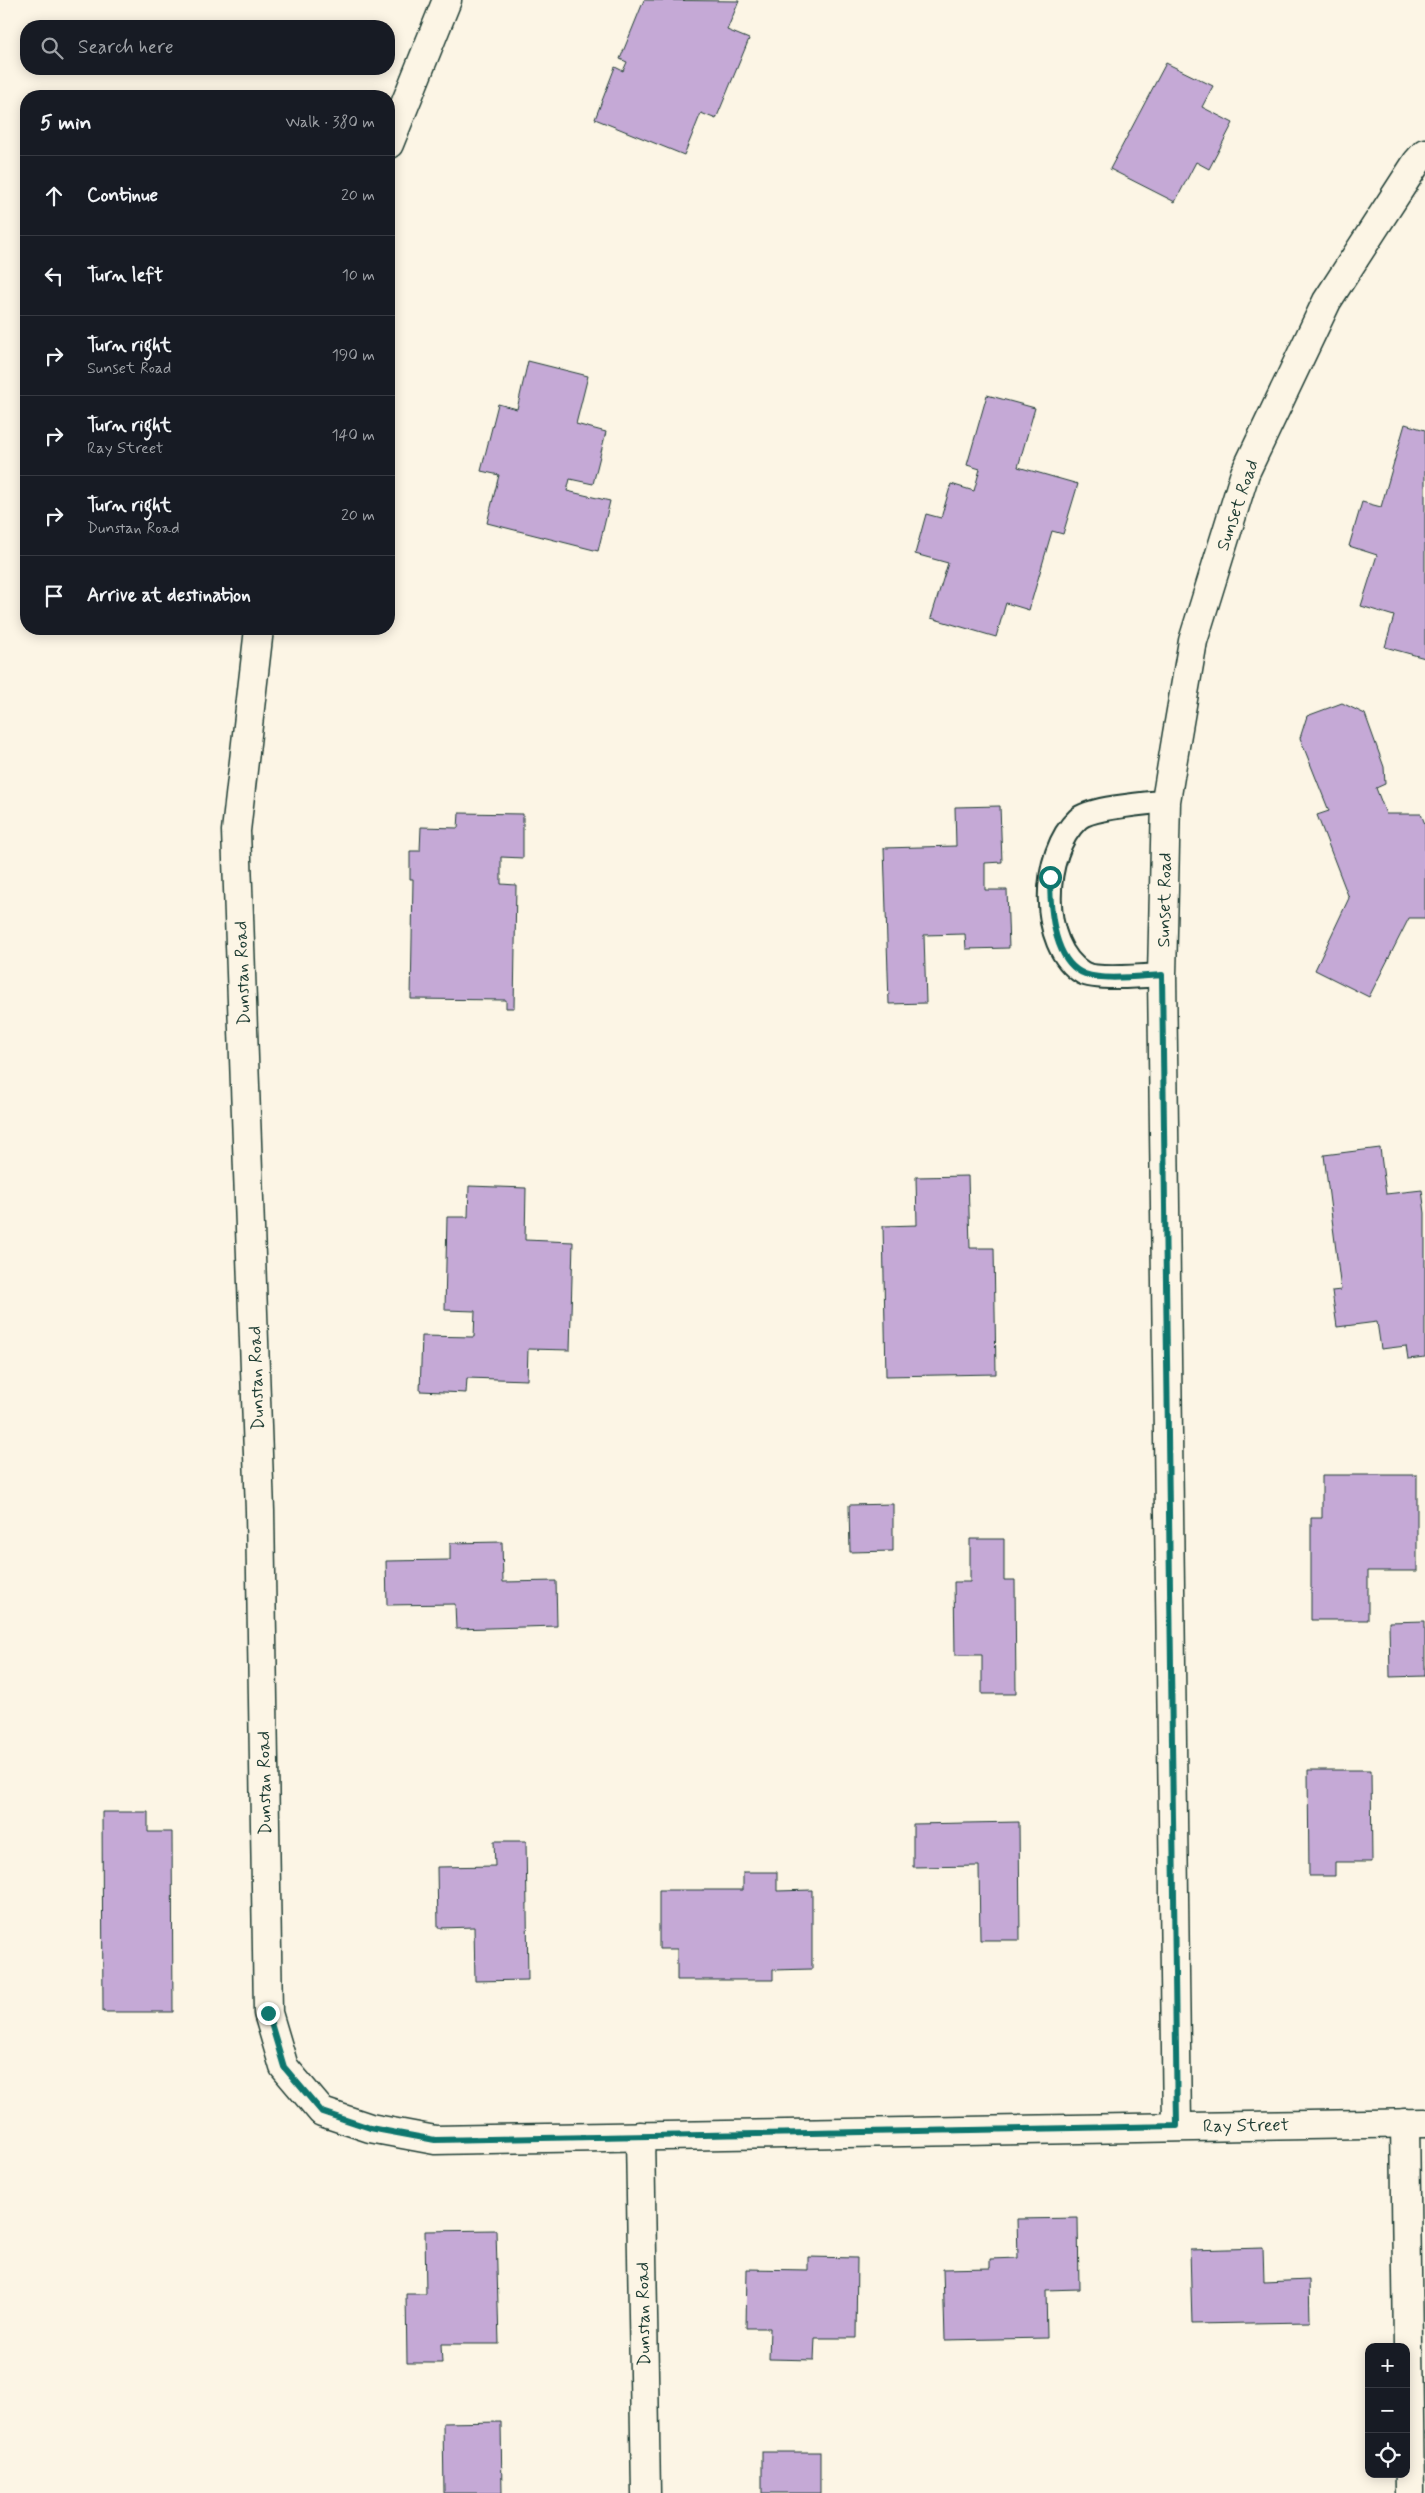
<!DOCTYPE html>
<meta charset="utf-8">
<style>
body{margin:0;font-family:Mynerve,sans-serif;background:#242831;color:#f1f3f6}
.controls{position:absolute;right:15px;bottom:15px;display:grid;overflow:hidden;border-radius:10px;box-shadow:0 2px 12px #0003}
.controls button{width:45px;height:45px;display:grid;place-items:center;padding:0;border:0;border-bottom:1px solid #363941;background:#171b24;color:#f1f3f6;font:25px sans-serif}
.stop{position:absolute;width:15px;height:15px;margin:-11px;border:4px solid #0f766e;border-radius:50%;background:#fff}
.stop.end{background:#0f766e;border-color:#fff;box-shadow:0 1px 5px #0008}
.list{margin:0;padding:0;list-style:none}
h2{display:flex;justify-content:space-between;align-items:center;height:65px;margin:0;padding:0 20px;font-size:21px}
h2 small{font-size:16px;font-weight:400;color:#9ea1a6}
.list li{display:grid;grid-template-columns:32px 1fr auto;gap:15px;align-items:center;box-sizing:border-box;height:80px;padding:0 20px;border-top:1px solid #363941}
.list b{display:block;font-size:19px;white-space:nowrap}
.list p{margin:0;font-size:16px;white-space:nowrap;color:#9ea1a6}
.list em{font-size:16px;font-style:normal;color:#9ea1a6}
.icon{flex:none;width:28px;height:28px;fill:none;stroke:currentColor;stroke-width:2;stroke-linecap:round;stroke-linejoin:round}
.map{position:relative;flex:none;width:1425px;height:2493px;overflow:hidden}
.search{position:absolute;background:#171b24;box-shadow:0 2px 12px #0003;left:20px;top:20px;width:375px;height:55px;display:flex;align-items:center;gap:12px;box-sizing:border-box;padding:0 18px;border-radius:20px;color:#9ea1a6;font-size:19px}
.panel{position:absolute;background:#171b24;box-shadow:0 2px 12px #0003;left:20px;top:90px;width:375px;height:545px;border-radius:20px}
.map>svg:first-child{display:block}
.building{fill:#c5a9d6;stroke:#1f3d34}
.lines{fill:none;stroke-linecap:round;stroke-linejoin:round}
.service-casing{stroke:#1f3d34;stroke-width:26}
.minor-casing{stroke:#1f3d34;stroke-width:31}
.service{stroke:#fcf5e5;stroke-width:22}
.minor{stroke:#fcf5e5;stroke-width:28}
.route{stroke:#0f766e;stroke-width:6}
.labels{text-anchor:middle;stroke-width:4;stroke-linejoin:round;paint-order:stroke}
.street-label{font-size:18px;fill:#1f3d34;stroke:#fcf5e5}
</style>
<div class="map">
<svg width="1425" height="2493" viewBox="0 0 1425 2493">
<rect width="100%" height="100%" fill="#fcf5e5"/>
<filter id="ink" filterUnits="userSpaceOnUse"><feTurbulence type="fractalNoise" baseFrequency=".02" numOctaves="2"/><feDisplacementMap in="SourceGraphic" scale="10" xChannelSelector="R" yChannelSelector="G"/><feConvolveMatrix kernelMatrix="1 2 1 2 8 2 1 2 1" color-interpolation-filters="sRGB"/></filter>
<g filter="url(#ink)">
<g class="building">
<path d="M644,0L739,1L727,30L749,39L716,119L701,113L684,155L595,119L615,67L623,71L627,62L620,59Z"/>
<path d="M1166,63L1213,86L1202,107L1233,123L1209,169L1196,162L1175,202L1110,169Z"/>
<path d="M528,361L588,376L576,424L606,432L593,484L570,479L567,491L610,501L598,551L487,523L499,475L481,471L498,404L517,409Z"/>
<path d="M987,395L1035,408L1018,467L1078,484L1063,534L1052,531L1029,610L1006,603L996,637L931,618L948,563L915,554L926,514L941,518L951,484L974,491L980,469L967,465Z"/>
<path d="M1405,424L1425,430V658L1385,647L1394,616L1361,606L1377,555L1349,546L1362,502L1381,507Z"/>
<path d="M1342,703L1365,714L1384,767L1385,784L1376,788L1386,814H1421L1425,824V918H1409L1369,997L1315,970L1349,898L1317,815L1329,811L1300,738L1307,716Z"/>
<path d="M1000,806L1002,862L985,863V890H1007L1009,948L966,949L965,934L924,935L926,1003L889,1004L884,848L956,846L955,807Z"/>
<path d="M459,813L523,814V858L501,857V884L516,885L514,1008H506V1000L411,999L413,879H410V851H420L421,827L458,828Z"/>
<path d="M1380,1148L1386,1194L1422,1190L1425,1213V1357L1408,1359L1406,1346L1381,1349L1377,1322L1337,1327L1332,1291L1341,1290L1324,1155Z"/>
<path d="M968,1176L970,1248H994L996,1374L886,1376L883,1226L917,1225L916,1177Z"/>
<path d="M469,1186L526,1188L525,1240L573,1242L570,1350L528,1349L527,1380L467,1378L466,1393L420,1391L422,1336L474,1337L475,1311L445,1310L447,1217H468Z"/>
<path d="M1322,1475H1417V1571H1368V1620H1311V1518H1322Z"/>
<path d="M893,1504V1551L850,1552L849,1505Z"/>
<path d="M970,1539H1004V1580H1015L1016,1694H982V1655H955L954,1582H970Z"/>
<path d="M502,1542L503,1582L556,1581L557,1626L456,1629L455,1604L387,1605L386,1561L450,1560V1543Z"/>
<path d="M1425,1621V1676L1390,1677L1389,1622Z"/>
<path d="M1308,1770H1371L1372,1862H1335V1876H1309Z"/>
<path d="M102,1812H148V1832H172L173,2012H103Z"/>
<path d="M1019,1822L1020,1940H980L979,1866L913,1867V1824Z"/>
<path d="M494,1841H526L528,1980L475,1981L474,1927L438,1928L437,1867L495,1866Z"/>
<path d="M743,1872H777V1891L812,1890V1969L773,1970V1980H677V1949H659V1890H743Z"/>
<path d="M1078,2218L1079,2289L1046,2290L1047,2338L945,2340L943,2269L990,2268V2259L1018,2258L1017,2219Z"/>
<path d="M496,2230L499,2344H441L442,2363H407L406,2294H426L425,2231Z"/>
<path d="M1263,2248L1264,2282L1309,2280L1310,2322L1192,2324L1190,2250Z"/>
<path d="M808,2257L857,2258L856,2338H815L814,2360L769,2359L770,2328H746L747,2269L808,2270Z"/>
<path d="M501,2422L502,2493H444L443,2423Z"/>
<rect x="762" y="2452" width="58" height="41"/>
</g>
<g class="lines">
<defs>
<path id="service" d="M1162,975C1146,976 1095,980 1083,973C1038,945 1041,853 1078,819C1091,807 1147,804 1166,801"/>
<g id="minor">
<path d="M389,144L447,0"/>
<path d="M259,629L236,831L260,1511L268,2013L284,2067L322,2112L370,2128L435,2140L1425,2123"/>
<path d="M1405,2123L1410,2493"/>
<path d="M1177,2126L1162,975L1166,801L1177,734L1193,641L1245,473L1327,301L1417,162L1425,153"/>
<path d="M640,2136L646,2493"/>
</g>
</defs>
<use href="#service" class="service-casing"/>
<use href="#minor" class="minor-casing"/>
<use href="#service" class="service"/>
<use href="#minor" class="minor"/>
</g>
</g>
<g class="lines" filter="url(#ink)">
<path class="route" d="M268,2013L284,2067L322,2112L370,2128L435,2140L1177,2126L1162,975C1141,976 1104,981 1085,974C1053,962 1050,906 1050,877"/>
</g>
<g class="labels">
<g class="street-label">
<text transform="translate(1237 505) rotate(-71)" y="6">Sunset Road</text>
<text transform="translate(1164 900) rotate(-89)" y="6">Sunset Road</text>
<text transform="translate(242 973) rotate(-92)" y="6">Dunstan Road</text>
<text transform="translate(256 1378) rotate(-92)" y="6">Dunstan Road</text>
<text transform="translate(264 1783) rotate(-91)" y="6">Dunstan Road</text>
<text transform="translate(1246 2125) rotate(-1)" y="6">Ray Street</text>
<text transform="translate(643 2314) rotate(-91)" y="6">Dunstan Road</text>
</g>
</g>
</svg>
<div class="controls">
<button>+</button>
<button>−</button>
<button><svg class="icon" aria-label="locate" viewBox="0 0 24 24"><circle cx="12" cy="12" r="6"/><path d="M12 2v4M12 18v4M2 12h4M18 12h4"/></svg></button>
</div>
<div class="stop" style="left:1050px;top:877px"></div>
<div class="stop end" style="left:268px;top:2013px"></div>
<div class="search"><svg class="icon" aria-label="search" viewBox="0 0 24 24"><circle cx="10" cy="10" r="6"/><path d="M15 15l6 6"/></svg>Search here</div>
<section class="panel">
<h2>5 min<small>Walk · 380 m</small></h2>
<ul class="list">
<li><svg class="icon" aria-label="ahead" viewBox="0 0 24 24"><path d="M12 20V5M6 11l6-6 6 6"/></svg><div><b>Continue</b></div><em>20 m</em></li>
<li><svg class="icon" aria-label="left" viewBox="0 0 24 24"><path d="M17 20v-9H6M10 6l-5 5 5 5"/></svg><div><b>Turn left</b></div><em>10 m</em></li>
<li><svg class="icon" aria-label="right" viewBox="0 0 24 24"><path d="M7 20v-9h11M14 6l5 5-5 5"/></svg><div><b>Turn right</b><p>Sunset Road</p></div><em>190 m</em></li>
<li><svg class="icon" aria-label="right" viewBox="0 0 24 24"><path d="M7 20v-9h11M14 6l5 5-5 5"/></svg><div><b>Turn right</b><p>Ray Street</p></div><em>140 m</em></li>
<li><svg class="icon" aria-label="right" viewBox="0 0 24 24"><path d="M7 20v-9h11M14 6l5 5-5 5"/></svg><div><b>Turn right</b><p>Dunstan Road</p></div><em>20 m</em></li>
<li><svg class="icon" aria-label="arrive" viewBox="0 0 24 24"><path d="M6 21V4h12l-3 4 3 4H6"/></svg><div><b>Arrive at destination</b></div></li>
</ul>
</section>
</div>
